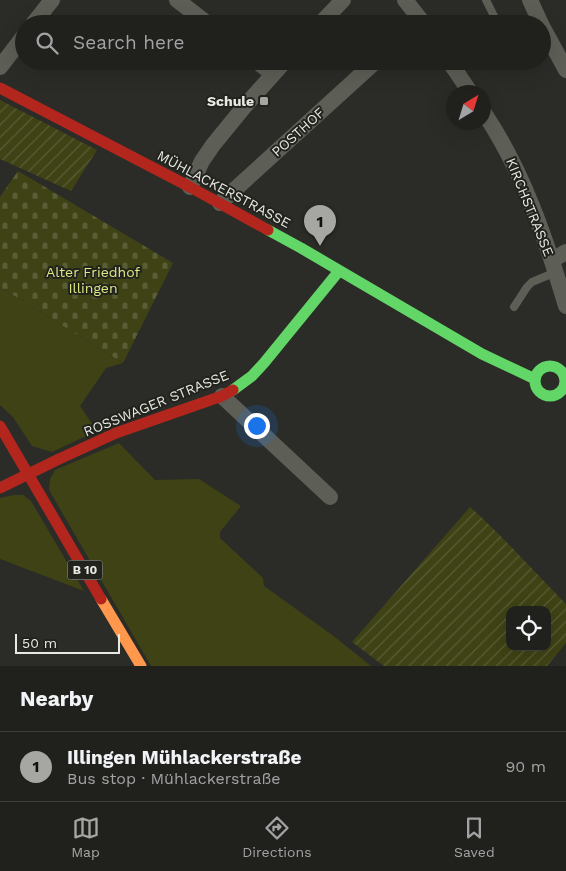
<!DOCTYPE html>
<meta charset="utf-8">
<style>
body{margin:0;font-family:"Work Sans",sans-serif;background:#2d2e2a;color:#f1f3f6}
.controls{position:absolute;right:15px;bottom:15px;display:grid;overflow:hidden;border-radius:10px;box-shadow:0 5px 20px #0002}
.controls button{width:45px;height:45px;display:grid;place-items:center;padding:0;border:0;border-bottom:1px solid #3d3e3b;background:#20211d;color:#f1f3f6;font:25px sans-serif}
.compass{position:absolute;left:446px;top:85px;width:45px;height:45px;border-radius:50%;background:#20211d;box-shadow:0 5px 20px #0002;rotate:38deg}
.scale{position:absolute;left:15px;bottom:12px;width:105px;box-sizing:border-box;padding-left:5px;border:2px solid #e8e8e4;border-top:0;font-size:14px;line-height:18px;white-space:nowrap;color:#e8e8e4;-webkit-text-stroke:4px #22231d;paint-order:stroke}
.you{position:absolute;left:256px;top:425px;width:18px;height:18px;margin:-12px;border:4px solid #fff;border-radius:50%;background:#1a73e8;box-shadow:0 0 0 8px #1a73e833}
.badge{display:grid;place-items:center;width:32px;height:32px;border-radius:50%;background:#a6a6a2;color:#111;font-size:16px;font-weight:700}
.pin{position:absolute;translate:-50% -41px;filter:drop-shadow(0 1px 2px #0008)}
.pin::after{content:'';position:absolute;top:26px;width:18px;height:15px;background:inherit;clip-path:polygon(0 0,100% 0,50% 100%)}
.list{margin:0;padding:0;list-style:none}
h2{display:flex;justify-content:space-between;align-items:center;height:65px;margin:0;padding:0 20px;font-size:21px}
h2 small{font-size:16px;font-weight:400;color:#a2a3a4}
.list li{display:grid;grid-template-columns:32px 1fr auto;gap:15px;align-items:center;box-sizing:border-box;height:70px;padding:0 20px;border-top:1px solid #3d3e3b}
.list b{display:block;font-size:19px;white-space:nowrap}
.list p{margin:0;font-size:16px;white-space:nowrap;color:#a2a3a4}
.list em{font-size:16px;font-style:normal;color:#a2a3a4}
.icon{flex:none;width:28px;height:28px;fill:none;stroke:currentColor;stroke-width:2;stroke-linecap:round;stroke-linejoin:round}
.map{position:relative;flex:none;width:566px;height:666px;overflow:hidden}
.search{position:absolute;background:#20211d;box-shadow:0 5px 20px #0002;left:15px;right:15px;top:15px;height:55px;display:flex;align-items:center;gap:12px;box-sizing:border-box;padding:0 18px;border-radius:28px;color:#a2a3a4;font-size:19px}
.sheet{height:135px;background:#20211d}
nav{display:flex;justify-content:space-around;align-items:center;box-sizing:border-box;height:70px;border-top:1px solid #3d3e3b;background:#20211d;font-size:14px;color:#a2a3a4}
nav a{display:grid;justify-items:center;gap:2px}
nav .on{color:#a6a6a2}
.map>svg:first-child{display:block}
.grass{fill:#3e4214}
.cemetery{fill:url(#cemetery-stones)}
.garden{fill:url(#garden-furrows);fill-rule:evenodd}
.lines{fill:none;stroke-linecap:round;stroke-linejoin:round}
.lane{stroke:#5d5e56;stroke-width:8}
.street{stroke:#5d5e56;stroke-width:16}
.fast{stroke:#63d668;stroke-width:11}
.slow{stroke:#ff974d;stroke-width:11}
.jam{stroke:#b3261e;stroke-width:11}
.poi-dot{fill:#a6a6a2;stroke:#22231d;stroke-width:2}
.labels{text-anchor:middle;stroke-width:4;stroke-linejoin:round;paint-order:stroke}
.shield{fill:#22231d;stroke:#adada8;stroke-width:1}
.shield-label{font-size:12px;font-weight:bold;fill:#e8e8e4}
.poi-label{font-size:14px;font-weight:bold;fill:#e8e8e4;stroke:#22231d;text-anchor:end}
.street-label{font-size:14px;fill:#e8e8e4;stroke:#22231d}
.park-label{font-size:14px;fill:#dee885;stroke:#22231d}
</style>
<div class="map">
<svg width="566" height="666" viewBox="0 0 566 666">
<defs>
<pattern id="cemetery-stones" width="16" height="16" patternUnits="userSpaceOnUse" patternTransform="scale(1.25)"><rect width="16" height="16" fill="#3e4214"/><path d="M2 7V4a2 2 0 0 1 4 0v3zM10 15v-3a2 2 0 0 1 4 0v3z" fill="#5a5d36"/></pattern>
<pattern id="garden-furrows" width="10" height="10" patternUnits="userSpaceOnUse" patternTransform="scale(1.25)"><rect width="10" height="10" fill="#3e4214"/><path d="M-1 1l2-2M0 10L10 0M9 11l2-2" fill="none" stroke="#5a5d36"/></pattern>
</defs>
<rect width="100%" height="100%" fill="#2b2c27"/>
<g class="grass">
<path d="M0,287L123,363L106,368L80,406L97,431L52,452L32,446L13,417L0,405Z"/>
<path d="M119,443L155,480L199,479L241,506L220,532V538L263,578L264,586L335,637L371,666H151L49,490L50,479L55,470Z"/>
<path d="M13,495H23L31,501L84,591L0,559V498Z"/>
</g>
<path class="cemetery" d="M18,171L173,263L123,363L0,287V197Z"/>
<g class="garden">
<path d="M0,100L97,150L71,191L0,159Z"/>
<path d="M470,507C504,537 534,572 566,604V643L547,666H384L352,642ZM510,610H547V647H510Z"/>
</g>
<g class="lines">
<g class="lane">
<path d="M486,0L498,24"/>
<path d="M514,307L527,287L532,282L556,272"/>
</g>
<g class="street">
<path d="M177,0L208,24"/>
<path d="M405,0L424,24"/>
<path d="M530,0L541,24"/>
<path d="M33,24L52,0"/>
<path d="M320,24L343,0"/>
<path d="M542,26L566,70"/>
<path d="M256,61L273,74"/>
<path d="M449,61L470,92"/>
<path d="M0,67L24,36"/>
<path d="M484,113C523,171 546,239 566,306"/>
<path d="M190,187L202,161L213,145L244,107L285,61"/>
<path d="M220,203L376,61"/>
<path d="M552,260L566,252"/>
<path d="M222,396L330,497"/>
</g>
<g class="fast">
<path d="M268,230L301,248L482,354L535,379"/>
<circle cx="550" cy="381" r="15"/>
<path d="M233,390L252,376L264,363L339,271"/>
</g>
<path class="slow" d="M101,599L141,666"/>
<g class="jam">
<path d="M0,88L190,187L268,230"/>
<path d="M0,426L101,599"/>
<path d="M0,488L59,459L116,433L222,396L233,390"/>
</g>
</g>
<rect class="poi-dot" x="259" y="96" width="10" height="10" rx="2.5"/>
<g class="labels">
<rect class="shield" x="67.5" y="560.5" width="35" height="19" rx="4"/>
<g class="shield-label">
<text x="85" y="574">B 10</text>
</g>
<g class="poi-label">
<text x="254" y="106">Schule</text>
</g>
<g class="street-label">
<text transform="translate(298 132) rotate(-42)" y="5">POSTHOF</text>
<text transform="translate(224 189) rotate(28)" y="5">MÜHLACKERSTRASSE</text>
<text transform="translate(530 207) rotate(68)" y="5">KIRCHSTRASSE</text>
<text transform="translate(156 403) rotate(-22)" y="5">ROSSWAGER STRASSE</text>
</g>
<g class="park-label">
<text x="93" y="277">Alter Friedhof<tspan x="93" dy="16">Illingen</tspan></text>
</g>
</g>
</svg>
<div class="controls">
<button><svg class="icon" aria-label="locate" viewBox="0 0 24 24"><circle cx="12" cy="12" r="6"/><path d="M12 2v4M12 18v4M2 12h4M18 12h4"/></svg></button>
</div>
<svg class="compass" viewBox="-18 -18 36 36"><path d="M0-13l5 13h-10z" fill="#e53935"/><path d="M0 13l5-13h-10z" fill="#a2a3a4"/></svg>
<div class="scale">50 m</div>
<div class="you"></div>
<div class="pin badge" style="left:320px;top:246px">1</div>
<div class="search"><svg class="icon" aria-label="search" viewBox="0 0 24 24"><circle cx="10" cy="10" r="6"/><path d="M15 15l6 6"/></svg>Search here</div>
</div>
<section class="sheet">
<h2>Nearby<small></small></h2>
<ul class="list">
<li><span class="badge">1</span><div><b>Illingen Mühlackerstraße</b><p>Bus stop · Mühlackerstraße</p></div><em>90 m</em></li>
</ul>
</section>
<nav>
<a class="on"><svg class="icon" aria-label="map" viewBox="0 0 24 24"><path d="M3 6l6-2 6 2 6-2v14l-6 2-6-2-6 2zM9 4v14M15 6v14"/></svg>Map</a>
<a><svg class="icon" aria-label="directions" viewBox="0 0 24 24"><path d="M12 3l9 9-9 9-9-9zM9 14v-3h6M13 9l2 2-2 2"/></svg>Directions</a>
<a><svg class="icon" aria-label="saved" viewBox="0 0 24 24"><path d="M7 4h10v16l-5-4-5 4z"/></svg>Saved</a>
</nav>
